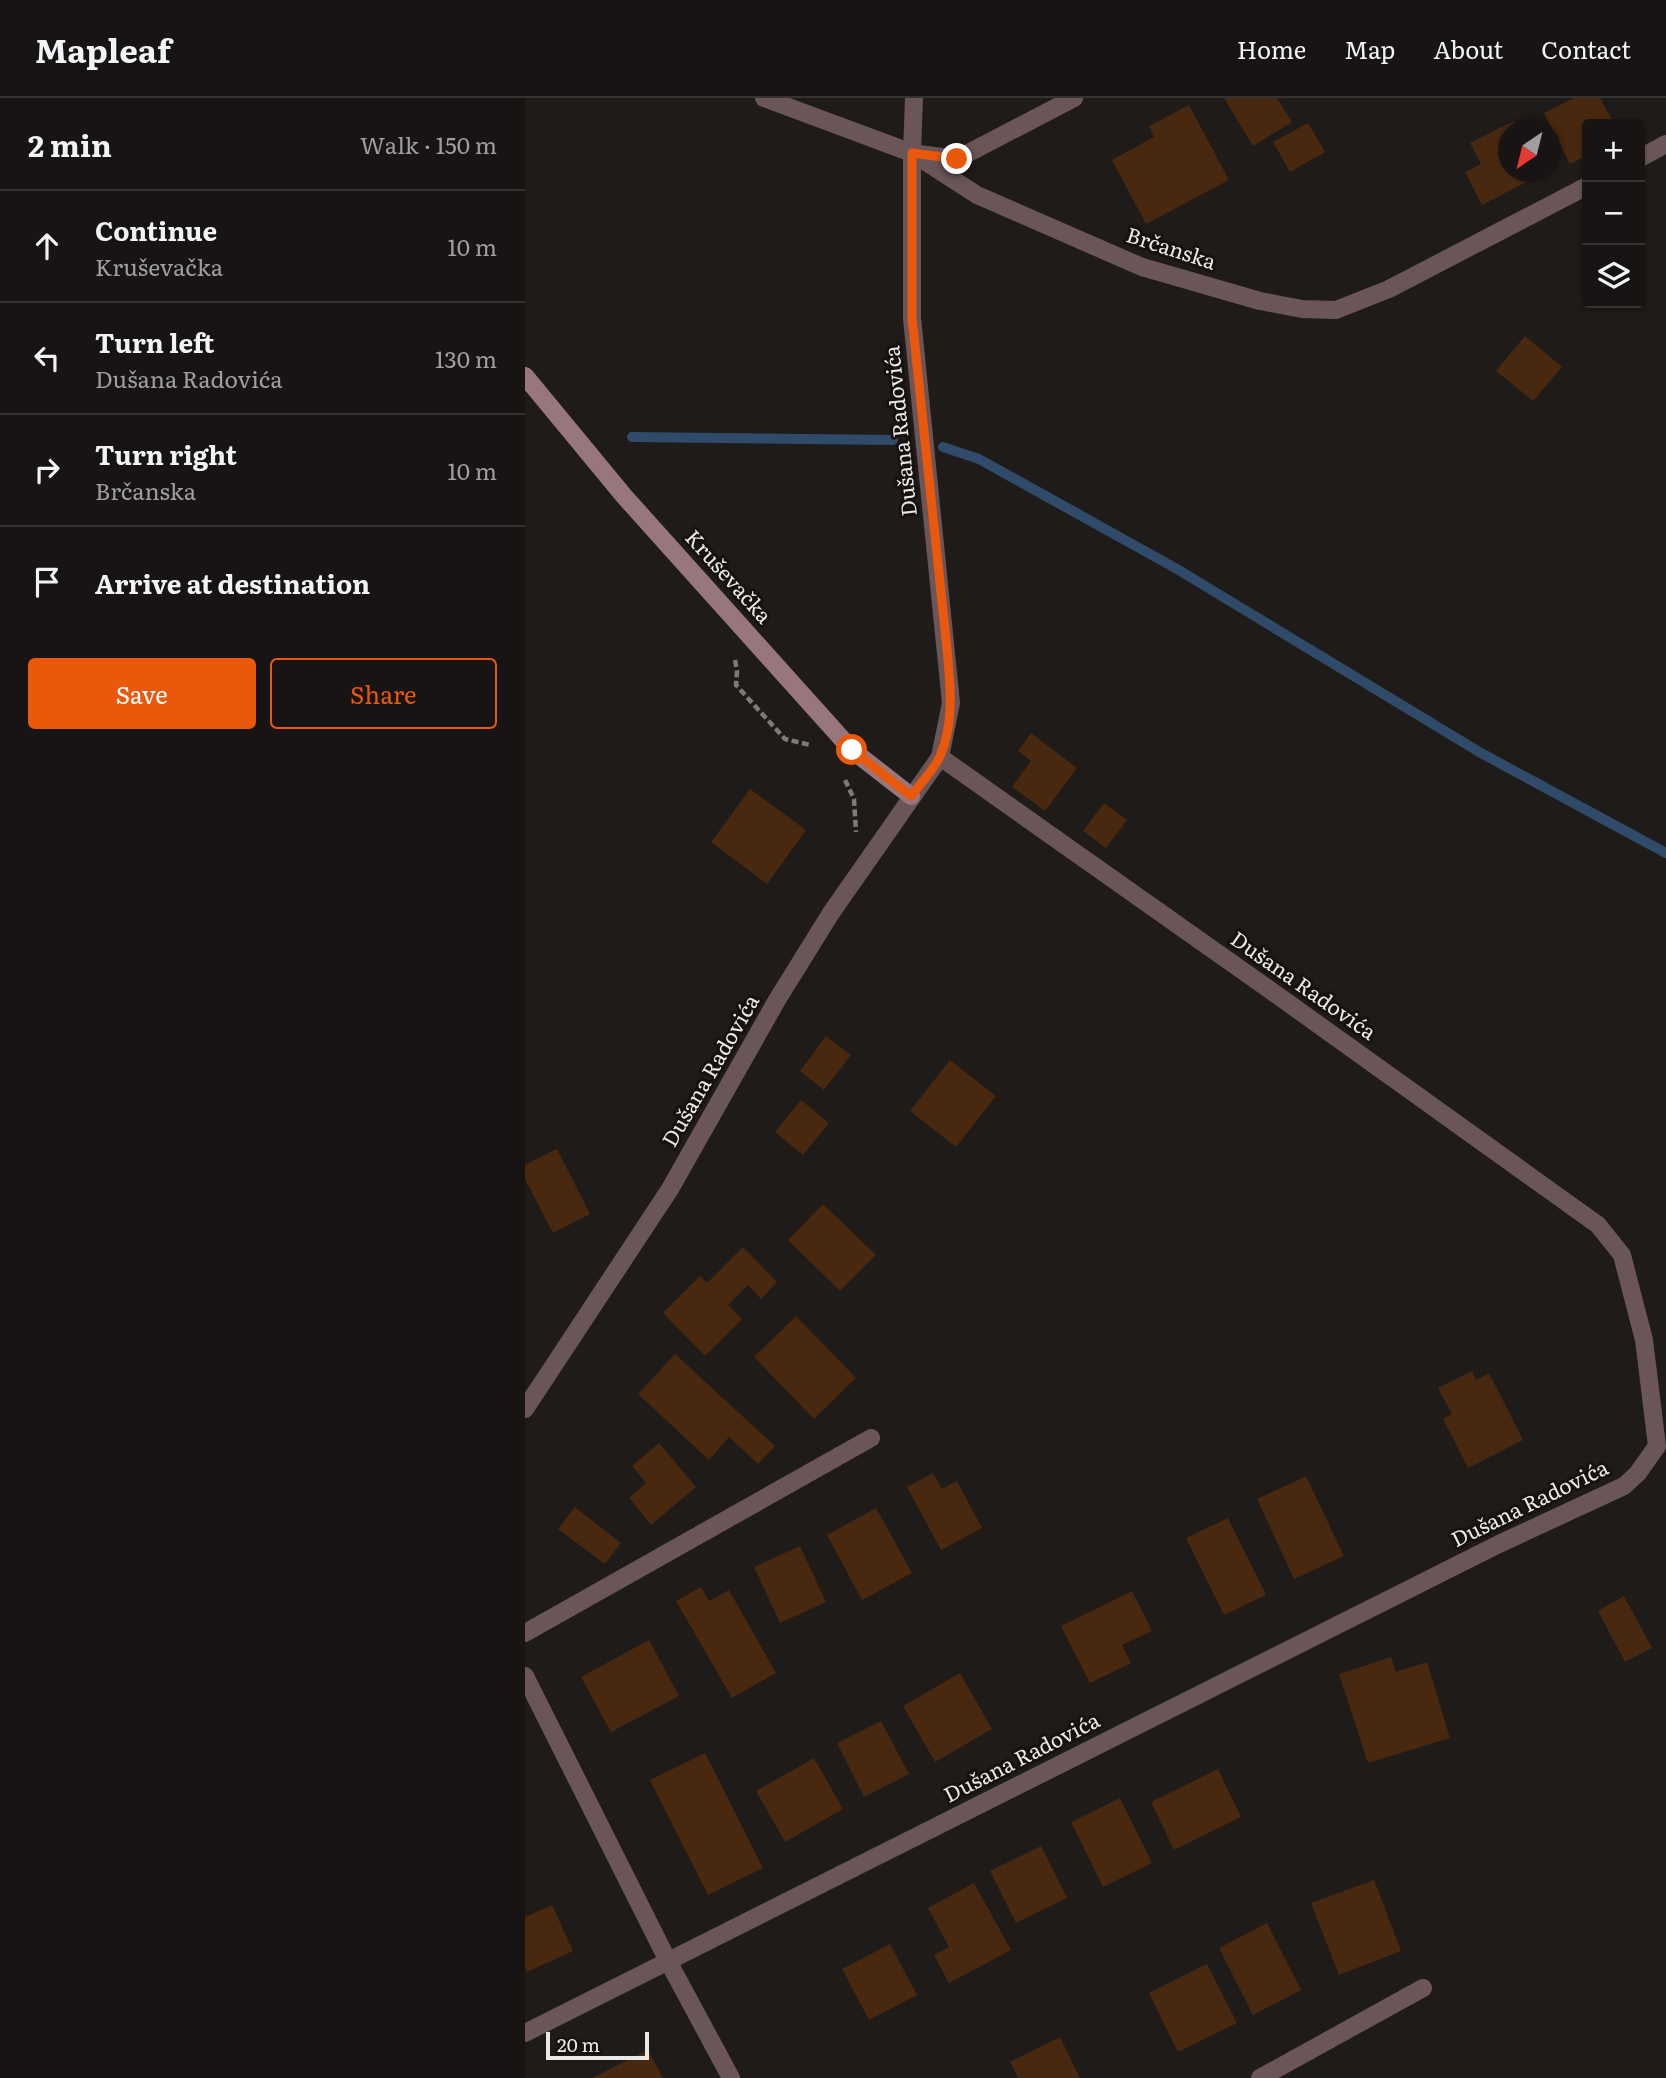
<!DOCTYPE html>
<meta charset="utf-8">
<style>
body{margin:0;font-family:Literata,serif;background:#201d1c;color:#f1f3f6}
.controls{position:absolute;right:21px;top:21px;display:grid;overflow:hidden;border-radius:7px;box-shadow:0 2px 5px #0004}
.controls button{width:63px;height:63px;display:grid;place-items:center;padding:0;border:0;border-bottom:2px solid #363333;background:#171413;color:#f1f3f6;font:35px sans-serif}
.compass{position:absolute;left:973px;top:21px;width:63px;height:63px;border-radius:50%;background:#171413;box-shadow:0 2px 5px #0004;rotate:215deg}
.scale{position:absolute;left:21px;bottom:18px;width:103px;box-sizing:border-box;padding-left:7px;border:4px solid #ebe9e7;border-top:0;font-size:19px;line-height:24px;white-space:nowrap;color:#ebe9e7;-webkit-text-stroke:5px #161210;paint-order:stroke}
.stop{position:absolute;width:21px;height:21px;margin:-16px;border:5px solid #ea580c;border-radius:50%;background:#fff}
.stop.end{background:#ea580c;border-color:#fff;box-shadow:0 2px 7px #0008}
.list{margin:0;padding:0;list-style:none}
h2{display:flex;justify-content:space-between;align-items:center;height:91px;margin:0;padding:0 28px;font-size:30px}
h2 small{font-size:23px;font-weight:400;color:#9e9ea0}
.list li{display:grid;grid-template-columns:46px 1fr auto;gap:21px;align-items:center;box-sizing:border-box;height:112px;padding:0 28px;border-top:2px solid #363333}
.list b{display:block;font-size:26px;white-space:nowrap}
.list p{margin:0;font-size:23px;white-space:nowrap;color:#9e9ea0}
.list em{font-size:23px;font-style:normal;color:#9e9ea0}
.actions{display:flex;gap:14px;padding:21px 28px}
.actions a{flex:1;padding:16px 0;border:2px solid #ea580c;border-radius:7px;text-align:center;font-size:24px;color:#ea580c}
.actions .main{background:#ea580c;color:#fff}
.icon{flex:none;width:38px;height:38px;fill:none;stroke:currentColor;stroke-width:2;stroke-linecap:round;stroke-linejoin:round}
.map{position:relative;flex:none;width:1141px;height:1980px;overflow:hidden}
header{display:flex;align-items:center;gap:42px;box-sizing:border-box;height:98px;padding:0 35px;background:#171413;border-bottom:2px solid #363333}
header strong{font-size:33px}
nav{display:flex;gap:38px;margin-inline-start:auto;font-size:24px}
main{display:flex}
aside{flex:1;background:#171413}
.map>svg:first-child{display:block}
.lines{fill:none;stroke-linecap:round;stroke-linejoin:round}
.stream{stroke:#2f4b69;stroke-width:10}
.building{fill:#48280e}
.path{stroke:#7d7a78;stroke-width:4.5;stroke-dasharray:7 3.5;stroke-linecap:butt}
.street{stroke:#6a5659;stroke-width:18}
.secondary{stroke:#97777c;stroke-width:18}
.route{stroke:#ea580c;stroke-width:9}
.labels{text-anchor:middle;stroke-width:6;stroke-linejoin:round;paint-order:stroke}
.street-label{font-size:21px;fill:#ebe9e7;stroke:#161210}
</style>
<header>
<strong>Mapleaf</strong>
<nav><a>Home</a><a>Map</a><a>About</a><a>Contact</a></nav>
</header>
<main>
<aside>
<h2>2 min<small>Walk · 150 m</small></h2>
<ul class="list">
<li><svg class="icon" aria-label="ahead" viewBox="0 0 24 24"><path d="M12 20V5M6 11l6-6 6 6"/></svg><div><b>Continue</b><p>Kruševačka</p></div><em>10 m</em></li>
<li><svg class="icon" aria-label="left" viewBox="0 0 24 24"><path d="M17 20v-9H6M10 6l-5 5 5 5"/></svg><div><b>Turn left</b><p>Dušana Radovića</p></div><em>130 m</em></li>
<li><svg class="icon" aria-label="right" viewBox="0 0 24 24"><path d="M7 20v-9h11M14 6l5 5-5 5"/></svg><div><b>Turn right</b><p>Brčanska</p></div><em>10 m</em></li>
<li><svg class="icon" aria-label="arrive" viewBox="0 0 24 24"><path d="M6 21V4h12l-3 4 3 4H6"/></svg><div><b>Arrive at destination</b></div></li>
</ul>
<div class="actions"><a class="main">Save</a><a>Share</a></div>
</aside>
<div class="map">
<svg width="1141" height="1980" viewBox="0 0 1141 1980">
<rect width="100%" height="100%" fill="#1f1b19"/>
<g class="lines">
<g class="stream">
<path d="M107,339L368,342"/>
<path d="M418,349L454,361L652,471L956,655L1141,755"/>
</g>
</g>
<g class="building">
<path d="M699,0H752L767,24L728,48Z"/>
<path d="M1049,0H1075L1089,26H1062V57L1045,66L1019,15Z"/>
<path d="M664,7L704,82L621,126L587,62L629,39L624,28Z"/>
<path d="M989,23L993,32H984V74H1013L1015,77L957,107L940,74L956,66L945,45Z"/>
<path d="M783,25L800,54L765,74L748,44Z"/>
<path d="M1000,238L1037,269L1008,303L971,273Z"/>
<path d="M506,635L552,670L520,713L487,689L506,663L493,653Z"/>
<path d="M225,691L281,732L242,786L186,744Z"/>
<path d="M579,705L602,722L581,750L558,733Z"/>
<path d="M301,938L326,957L299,992L275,973Z"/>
<path d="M425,962L471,998L431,1049L385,1013Z"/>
<path d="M276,1002L304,1025L278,1057L250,1034Z"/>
<path d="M32,1051L65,1116L28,1135L0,1081V1067Z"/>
<path d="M298,1106L351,1157L315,1193L263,1142Z"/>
<path d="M218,1149L252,1184L236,1201L223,1187L203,1207L217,1221L180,1258L138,1215L175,1178L182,1185Z"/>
<path d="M271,1218L331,1280L289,1321L229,1259Z"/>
<path d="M150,1256L250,1348L233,1366L204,1339L184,1362L113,1296Z"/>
<path d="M947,1273L951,1282L964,1275L998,1342L943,1370L918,1321L927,1316L913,1290Z"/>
<path d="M134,1345L171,1389L126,1427L104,1400L121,1385L107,1368Z"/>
<path d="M408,1375L417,1391L432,1383L457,1430L416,1452L382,1389Z"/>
<path d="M781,1378L819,1458L769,1481L732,1401Z"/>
<path d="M50,1409L96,1445L80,1466L33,1431Z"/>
<path d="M351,1410L387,1475L337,1502L302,1437Z"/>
<path d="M703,1420L741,1497L699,1517L661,1440Z"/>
<path d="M275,1448L301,1504L255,1525L229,1469Z"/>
<path d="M176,1489L184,1503L204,1492L251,1575L207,1600L151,1503Z"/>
<path d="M607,1493L627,1533L597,1547L606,1565L565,1585L536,1528Z"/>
<path d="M1099,1498L1127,1550L1100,1564L1073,1513Z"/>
<path d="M124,1542L154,1598L86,1634L56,1579Z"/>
<path d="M866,1559L871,1574L902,1564L925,1640L843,1665L814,1576Z"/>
<path d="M435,1575L467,1631L410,1664L378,1608Z"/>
<path d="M356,1623L384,1676L339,1699L312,1645Z"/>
<path d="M180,1655L238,1770L183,1797L125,1682Z"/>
<path d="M289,1660L318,1711L260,1744L231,1693Z"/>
<path d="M693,1671L716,1719L649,1752L626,1704Z"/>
<path d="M595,1700L627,1765L578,1789L546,1724Z"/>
<path d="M516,1748L542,1800L491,1825L465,1773Z"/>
<path d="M849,1782L876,1853L814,1877L786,1805Z"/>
<path d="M449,1785L486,1852L424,1885L409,1857L424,1849L403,1810Z"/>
<path d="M27,1807L48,1853L2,1874L0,1869V1819Z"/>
<path d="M742,1825L776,1892L728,1917L694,1850Z"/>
<path d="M365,1846L392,1897L344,1922L317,1871Z"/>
<path d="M682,1866L712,1925L653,1954L624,1895Z"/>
<path d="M535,1939L555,1980H493L485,1964Z"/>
<path d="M123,1952L138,1980H67Z"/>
</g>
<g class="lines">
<g class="path">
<path d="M210,562L212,573L211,587L260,641L285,647"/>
<path d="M320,682L329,701L331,734"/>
</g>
<g class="street">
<path d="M239,0L387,55L452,97L617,169L735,203L777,211L811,212L864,191L1062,88"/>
<path d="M394,56L432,61L549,0"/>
<path d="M1115,60L1141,46"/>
<path d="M0,1311L145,1091L252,902L306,815L415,659L426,605L387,220V55L389,0"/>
<path d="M0,1535L346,1340"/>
<path d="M0,1578L143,1863L206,1980"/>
<path d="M0,1935L974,1446L1099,1388L1113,1375L1132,1348L1119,1242L1097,1157L1073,1127L752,897L415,659"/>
<path d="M735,1980L898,1890"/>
</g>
<path class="secondary" d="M0,278L99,398L327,652L386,698"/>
</g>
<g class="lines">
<path class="route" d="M327,652L386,698C395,686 409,672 415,658C430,624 425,586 422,551L387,220V55L432,61"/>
</g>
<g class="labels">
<g class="street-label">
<text transform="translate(646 151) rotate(18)" y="7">Brčanska</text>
<text transform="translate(376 333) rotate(-96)" y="7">Dušana Radovića</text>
<text transform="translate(203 479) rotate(48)" y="7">Kruševačka</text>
<text transform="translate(778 888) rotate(35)" y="7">Dušana Radovića</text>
<text transform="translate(186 973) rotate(-60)" y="7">Dušana Radovića</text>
<text transform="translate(1005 1406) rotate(-26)" y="7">Dušana Radovića</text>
<text transform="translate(497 1660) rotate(-27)" y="7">Dušana Radovića</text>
</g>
</g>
</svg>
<div class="controls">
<button>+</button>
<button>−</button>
<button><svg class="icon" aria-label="layers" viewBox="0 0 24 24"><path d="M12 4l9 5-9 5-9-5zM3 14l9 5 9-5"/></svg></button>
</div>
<svg class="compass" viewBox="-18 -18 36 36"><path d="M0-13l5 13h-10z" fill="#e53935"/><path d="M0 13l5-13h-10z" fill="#9e9ea0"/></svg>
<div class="scale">20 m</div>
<div class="stop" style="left:327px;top:652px"></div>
<div class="stop end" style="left:432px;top:61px"></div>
</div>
</main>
